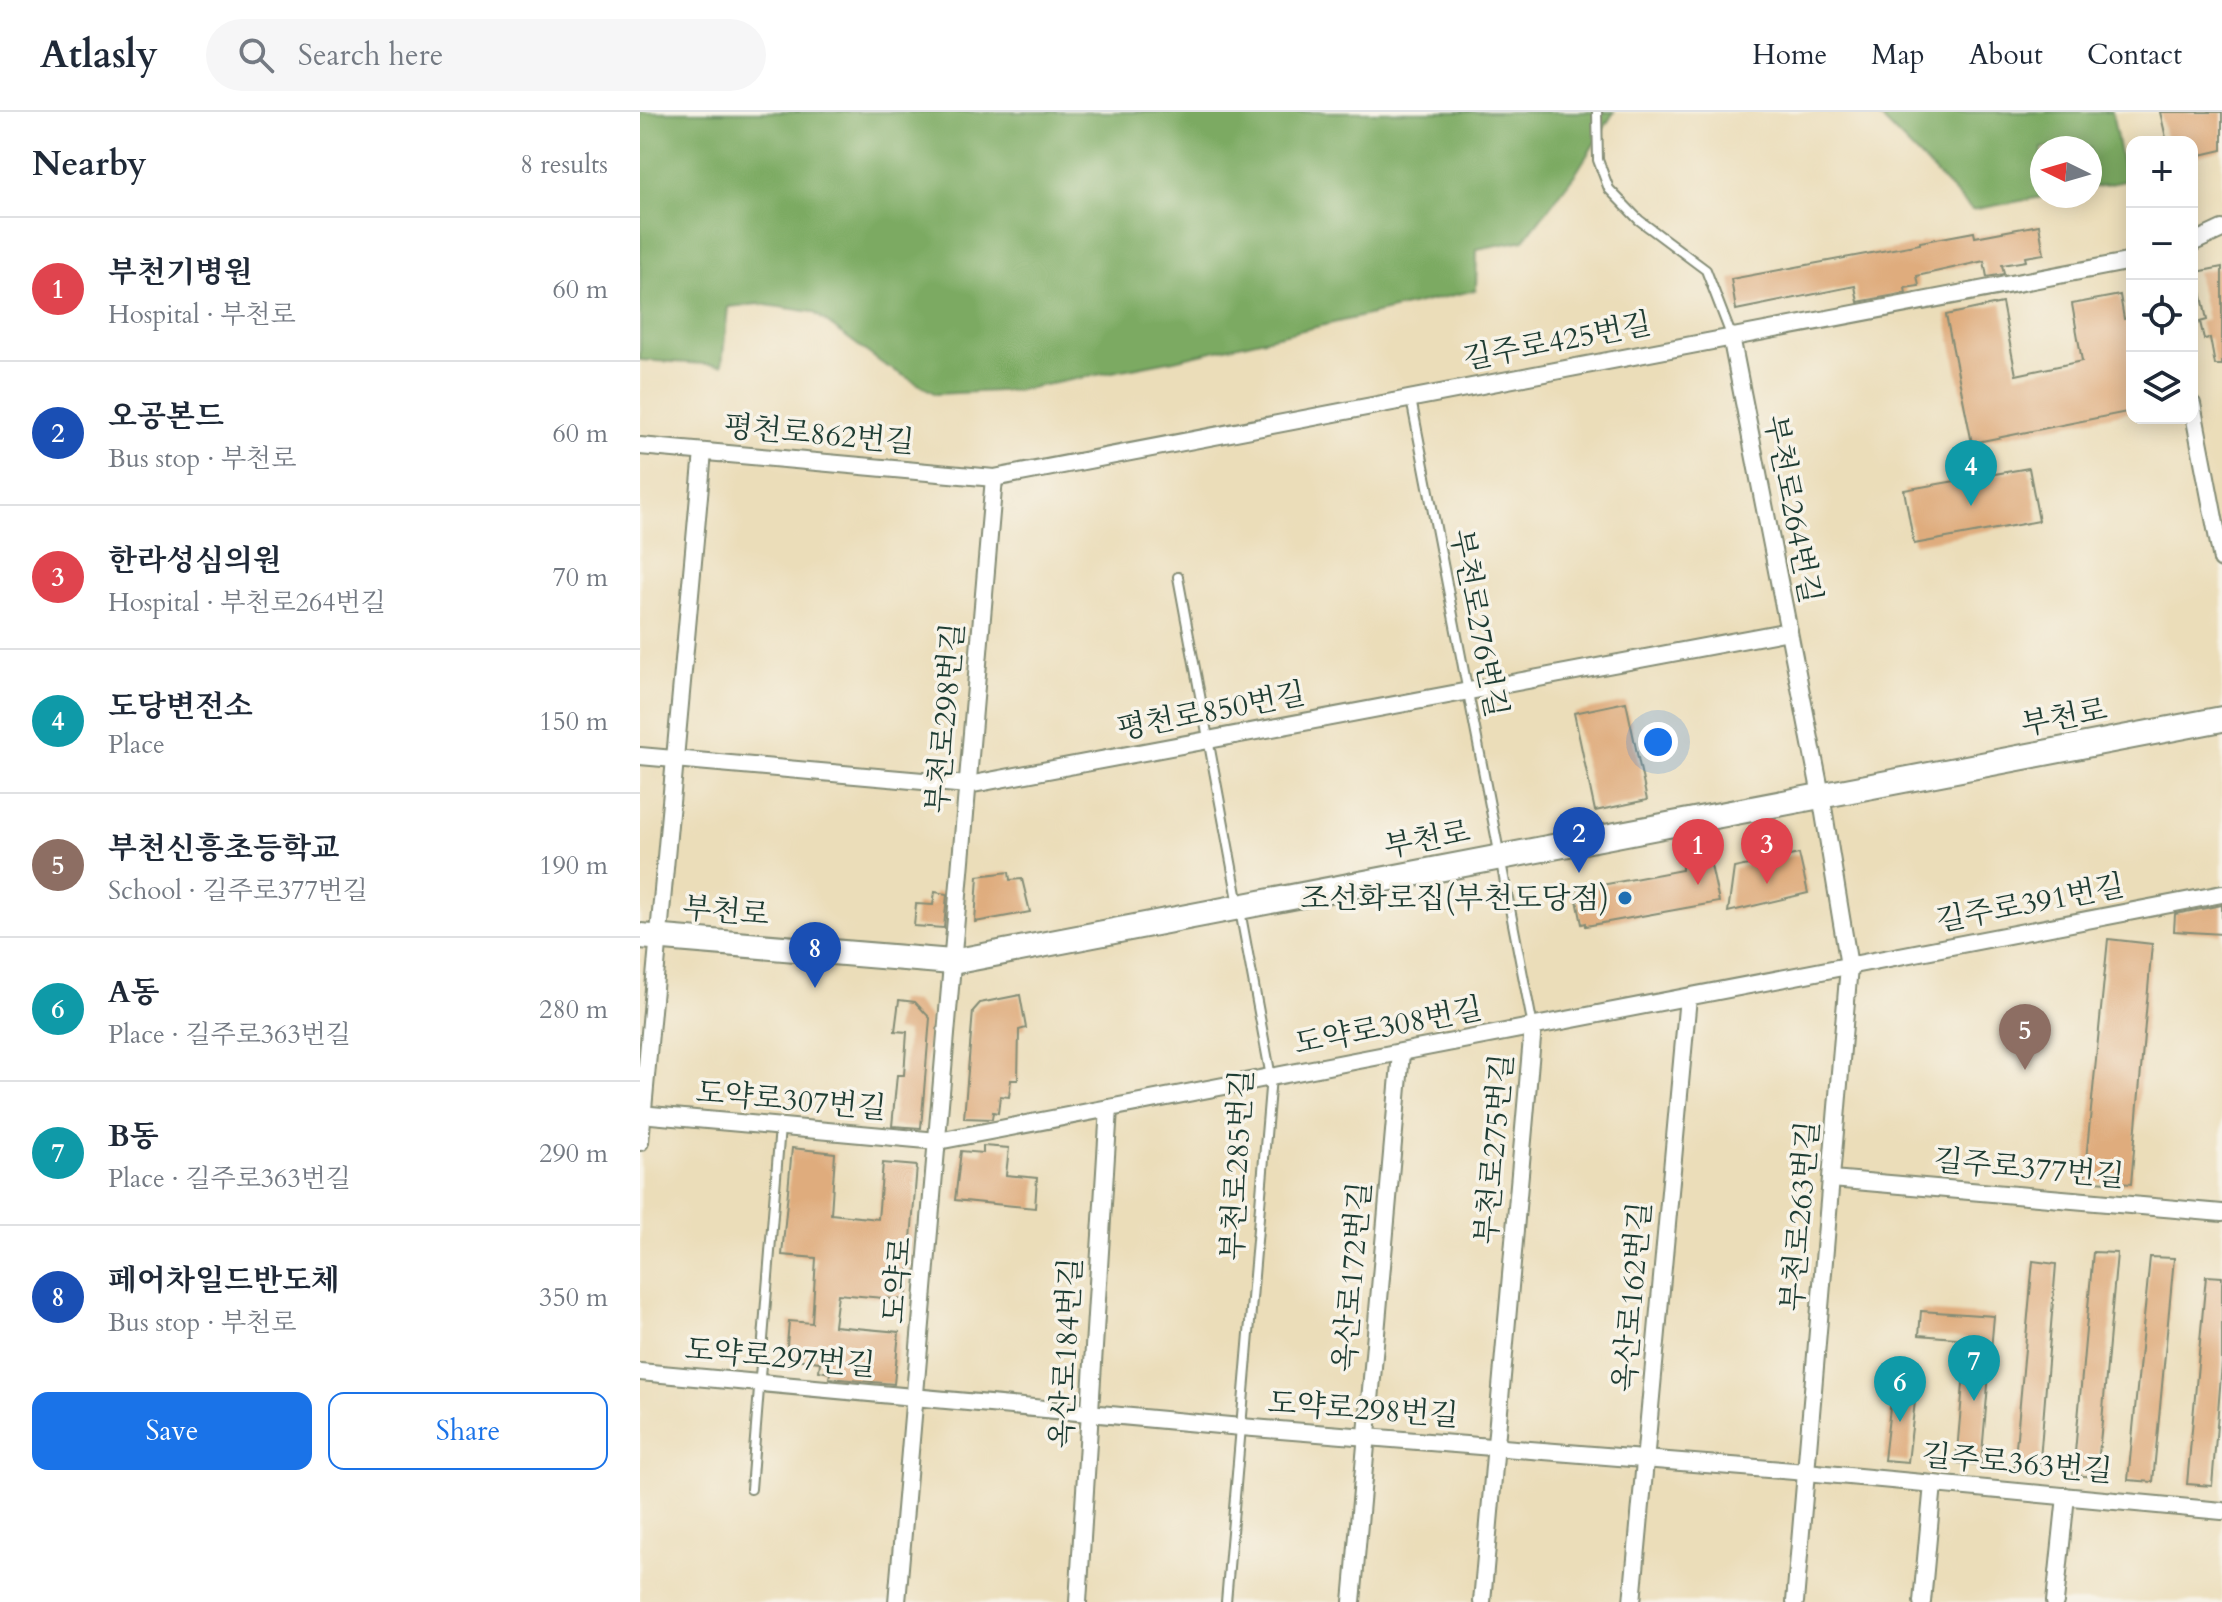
<!DOCTYPE html>
<meta charset="utf-8">
<style>
body{margin:0;font-family:Cardo,"Noto Serif KR",serif;background:#f6f6f7;color:#1f2937}
.controls{position:absolute;right:24px;top:24px;display:grid;overflow:hidden;border-radius:16px;box-shadow:0 4px 20px #0003}
.controls button{width:72px;height:72px;display:grid;place-items:center;padding:0;border:0;border-bottom:2px solid #e0e1e3;background:#fff;color:#1f2937;font:40px sans-serif}
.compass{position:absolute;left:1390px;top:24px;width:72px;height:72px;border-radius:50%;background:#fff;box-shadow:0 4px 20px #0003;rotate:275deg}
.you{position:absolute;left:1018px;top:630px;width:28px;height:28px;margin:-20px;border:6px solid #fff;border-radius:50%;background:#1a73e8;box-shadow:0 0 0 12px #1a73e833}
.badge{display:grid;place-items:center;width:52px;height:52px;border-radius:50%;background:#1a73e8;color:#fff;font-size:26px;font-weight:700}
.pin{position:absolute;translate:-50% -66px;filter:drop-shadow(0 2px 4px #0008)}
.pin::after{content:'';position:absolute;top:42px;width:28px;height:24px;background:inherit;clip-path:polygon(0 0,100% 0,50% 100%)}
.list{margin:0;padding:0;list-style:none}
h2{display:flex;justify-content:space-between;align-items:center;height:104px;margin:0;padding:0 32px;font-size:34px}
h2 small{font-size:26px;font-weight:400;color:#747a83}
.list li{display:grid;grid-template-columns:52px 1fr auto;gap:24px;align-items:center;box-sizing:border-box;height:144px;padding:0 32px;border-top:2px solid #e0e1e3}
.list b{display:block;font-size:30px;white-space:nowrap}
.list p{margin:0;font-size:26px;white-space:nowrap;color:#747a83}
.list em{font-size:26px;font-style:normal;color:#747a83}
.actions{display:flex;gap:16px;padding:24px 32px}
.actions a{flex:1;padding:18px 0;border:2px solid #1a73e8;border-radius:16px;text-align:center;font-size:28px;color:#1a73e8}
.actions .main{background:#1a73e8;color:#fff}
.icon{flex:none;width:44px;height:44px;fill:none;stroke:currentColor;stroke-width:2;stroke-linecap:round;stroke-linejoin:round}
.map{position:relative;flex:none;width:1582px;height:1490px;overflow:hidden}
header{display:flex;align-items:center;gap:48px;box-sizing:border-box;height:112px;padding:0 40px;background:#fff;border-bottom:2px solid #e0e1e3}
header strong{font-size:38px}
nav{display:flex;gap:44px;margin-inline-start:auto;font-size:28px}
.search{width:560px;height:72px;background:#f6f6f7;display:flex;align-items:center;gap:20px;box-sizing:border-box;padding:0 28px;border-radius:44px;color:#747a83;font-size:30px}
main{display:flex}
aside{flex:1;background:#fff}
.map>svg:first-child{display:block}
.forest{fill:#7caa62;stroke:#4e744b;stroke-width:2}
.building{fill:#dfac7d}
.lines{fill:none;stroke-linecap:round;stroke-linejoin:round}
.lane-casing{stroke:#858d76;stroke-width:12}
.street-casing{stroke:#858d76;stroke-width:20}
.primary-casing{stroke:#858d76;stroke-width:28}
.lane{stroke:#fff;stroke-width:8}
.street{stroke:#fff;stroke-width:16}
.primary{stroke:#fff;stroke-width:24}
.poi-dot{fill:#1f6fb2;stroke:#f7f3e8;stroke-width:3}
.labels{text-anchor:middle;stroke-width:7;stroke-linejoin:round;paint-order:stroke}
.street-label{font-size:30px;fill:#1f3d34;stroke:#f7f3e8}
.poi-label{font-size:30px;fill:#1f3d34;stroke:#f7f3e8;text-anchor:end}
</style>
<header>
<strong>Atlasly</strong>
<div class="search"><svg class="icon" aria-label="search" viewBox="0 0 24 24"><circle cx="10" cy="10" r="6"/><path d="M15 15l6 6"/></svg>Search here</div>
<nav><a>Home</a><a>Map</a><a>About</a><a>Contact</a></nav>
</header>
<main>
<aside>
<h2>Nearby<small>8 results</small></h2>
<ul class="list">
<li><span class="badge" style="background:#e0444e">1</span><div><b>부천기병원</b><p>Hospital · 부천로</p></div><em>60 m</em></li>
<li><span class="badge" style="background:#1a4fb4">2</span><div><b>오공본드</b><p>Bus stop · 부천로</p></div><em>60 m</em></li>
<li><span class="badge" style="background:#e0444e">3</span><div><b>한라성심의원</b><p>Hospital · 부천로264번길</p></div><em>70 m</em></li>
<li><span class="badge" style="background:#0f9aa8">4</span><div><b>도당변전소</b><p>Place</p></div><em>150 m</em></li>
<li><span class="badge" style="background:#8d6e63">5</span><div><b>부천신흥초등학교</b><p>School · 길주로377번길</p></div><em>190 m</em></li>
<li><span class="badge" style="background:#0f9aa8">6</span><div><b>A동</b><p>Place · 길주로363번길</p></div><em>280 m</em></li>
<li><span class="badge" style="background:#0f9aa8">7</span><div><b>B동</b><p>Place · 길주로363번길</p></div><em>290 m</em></li>
<li><span class="badge" style="background:#1a4fb4">8</span><div><b>페어차일드반도체</b><p>Bus stop · 부천로</p></div><em>350 m</em></li>
</ul>
<div class="actions"><a class="main">Save</a><a>Share</a></div>
</aside>
<div class="map">
<svg width="1582" height="1490" viewBox="0 0 1582 1490">
<rect width="100%" height="100%" fill="#f7f3e8"/>
<filter id="ink" filterUnits="userSpaceOnUse"><feTurbulence type="fractalNoise" baseFrequency=".0125" numOctaves="2"/><feDisplacementMap in="SourceGraphic" scale="16" xChannelSelector="R" yChannelSelector="G"/><feConvolveMatrix kernelMatrix="1 2 1 2 8 2 1 2 1" color-interpolation-filters="sRGB"/></filter>
<filter id="wash" filterUnits="userSpaceOnUse"><feTurbulence type="fractalNoise" baseFrequency=".006" numOctaves="4" result="noise"/><feDisplacementMap in="SourceGraphic" scale="32" xChannelSelector="R" yChannelSelector="G"/><feGaussianBlur stdDeviation="1.8" result="paint"/><feColorMatrix in="noise" values="0 0 0 0 0 0 0 0 0 0 0 0 0 0 0 0 0 1.4 0 .05"/><feComposite in="paint" operator="in"/></filter>
<g filter="url(#wash)">
<rect width="100%" height="100%" fill="#ebddb9"/>
<g class="forest">
<path d="M0,0H974L936,61L884,128L837,137L836,178L534,248L379,278L296,282L243,252L173,200L119,192L88,195L82,253L0,248Z"/>
<path d="M1235,0H1472L1485,69L1450,76V36H1402V84H1407L1332,98Z"/>
</g>
<g id="blocks">
<g class="building">
<path d="M1520,0H1582V38L1552,45V30H1527Z"/>
<path d="M1399,113L1404,142L1385,145L1386,149L1362,153L1364,162L1347,165L1344,149L1277,164L1279,174L1265,176L1266,181L1218,190L1215,174L1096,198L1091,167L1280,132V130L1334,120L1335,125Z"/>
<path d="M1582,155V253H1575L1570,226L1564,227L1560,210L1567,208L1557,160Z"/>
<path d="M1480,183L1484,207L1492,205V299L1332,331L1306,203L1362,191L1376,263L1442,249L1432,192Z"/>
<path d="M1389,356L1399,409L1274,432L1264,378Z"/>
<path d="M986,590L1007,688L955,699L934,601Z"/>
<path d="M1159,742L1168,781L1088,800L1094,756Z"/>
<path d="M1070,749L1079,790L946,814V811L942,812L935,778L1042,758V754Z"/>
<path d="M369,760L370,768L382,767L390,800L335,810L338,764Z"/>
<path d="M295,780L307,782L304,816L274,814L276,792L293,793Z"/>
<path d="M1582,793V822L1534,819L1535,802Z"/>
<path d="M1468,827L1512,832L1491,1072L1444,1068Z"/>
<path d="M380,883L386,916L379,918L378,968H371L369,985L360,984L358,1001L353,1000L352,1007L324,1006L333,899L340,891Z"/>
<path d="M259,888L275,890L290,906L281,1016L252,1014L257,963H264L267,920L255,919Z"/>
<path d="M343,1034L369,1036L366,1063L397,1066L395,1096L315,1088L321,1039L343,1041Z"/>
<path d="M152,1036L195,1041L191,1102L238,1107L243,1051L277,1054L266,1188L198,1182L194,1214L259,1220L254,1272L189,1266L190,1261L179,1259L180,1250L146,1246L149,1209L172,1211L176,1146L142,1143Z"/>
<path d="M1453,1140L1477,1141L1457,1365L1433,1363Z"/>
<path d="M1510,1145L1534,1146L1513,1370L1488,1368Z"/>
<path d="M1393,1149L1416,1152L1399,1360L1374,1357Z"/>
<path d="M1566,1164L1582,1165V1251L1572,1374L1547,1372Z"/>
<path d="M1281,1199L1354,1204L1341,1353L1316,1351L1327,1227L1279,1223Z"/>
<path d="M1253,1270L1277,1272L1268,1350L1244,1348Z"/>
</g>
</g>
</g>
<g filter="url(#ink)">
<use href="#blocks" fill-opacity="0" stroke="#858d76" stroke-width="2"/>
<g class="lines">
<defs>
<g id="lane">
<path d="M957,0L958,48L969,77L999,108L1066,158L1091,223"/>
<path d="M771,287L893,915"/>
<path d="M538,465L631,965L586,1490"/>
<path d="M111,1377L140,1015"/>
</g>
<g id="street">
<path d="M1552,131L1582,117"/>
<path d="M1091,224L1181,683L1209,854L1155,1490"/>
<path d="M1552,292L1582,448"/>
<path d="M0,334L354,366L1492,149"/>
<path d="M0,644L328,673L1149,519"/>
<path d="M0,1002L298,1029L1582,782"/>
<path d="M0,1030L63,340"/>
<path d="M1192,1067L1582,1101"/>
<path d="M0,1260L601,1315L1166,1360L1582,1399"/>
<path d="M257,1490L354,366"/>
<path d="M438,1490L469,996"/>
<path d="M712,1490L761,941"/>
<path d="M842,1490L893,915"/>
<path d="M992,1490L1048,885"/>
<path d="M1282,1490L1293,1372"/>
<path d="M1415,1490L1426,1384"/>
</g>
<path id="primary" d="M0,824L312,850L1582,607"/>
</defs>
<use href="#lane" class="lane-casing"/>
<use href="#street" class="street-casing"/>
<use href="#primary" class="primary-casing"/>
<use href="#lane" class="lane"/>
<use href="#street" class="street"/>
<use href="#primary" class="primary"/>
</g>
</g>
<circle class="poi-dot" cx="985" cy="786" r="8"/>
<g class="labels">
<g class="street-label">
<text transform="translate(917 229) rotate(-11)" y="10">길주로425번길</text>
<text transform="translate(179 322) rotate(5)" y="10">평천로862번길</text>
<text transform="translate(1153 397) rotate(79)" y="10">부천로264번길</text>
<text transform="translate(839 511) rotate(79)" y="10">부천로276번길</text>
<text transform="translate(571 599) rotate(-11)" y="10">평천로850번길</text>
<text transform="translate(1424 605) rotate(-11)" y="10">부천로</text>
<text transform="translate(305 606) rotate(-85)" y="10">부천로298번길</text>
<text transform="translate(787 727) rotate(-11)" y="10">부천로</text>
<text transform="translate(1390 791) rotate(-11)" y="10">길주로391번길</text>
<text transform="translate(86 799) rotate(5)" y="10">부천로</text>
<text transform="translate(748 914) rotate(-11)" y="10">도약로308번길</text>
<text transform="translate(151 988) rotate(5)" y="10">도약로307번길</text>
<text transform="translate(854 1037) rotate(-85)" y="10">부천로275번길</text>
<text transform="translate(597 1053) rotate(-87)" y="10">부천로285번길</text>
<text transform="translate(1389 1056) rotate(5)" y="10">길주로377번길</text>
<text transform="translate(1160 1104) rotate(-85)" y="10">부천로263번길</text>
<text transform="translate(712 1165) rotate(-85)" y="10">옥산로172번길</text>
<text transform="translate(257 1168) rotate(-85)" y="10">도약로</text>
<text transform="translate(992 1185) rotate(-85)" y="10">옥산로162번길</text>
<text transform="translate(426 1241) rotate(-87)" y="10">옥산로184번길</text>
<text transform="translate(140 1245) rotate(5)" y="10">도약로297번길</text>
<text transform="translate(723 1297) rotate(4)" y="10">도약로298번길</text>
<text transform="translate(1377 1351) rotate(5)" y="10">길주로363번길</text>
</g>
<g class="poi-label">
<text x="969" y="796">조선화로집(부천도당점)</text>
</g>
</g>
</svg>
<div class="controls">
<button>+</button>
<button>−</button>
<button><svg class="icon" aria-label="locate" viewBox="0 0 24 24"><circle cx="12" cy="12" r="6"/><path d="M12 2v4M12 18v4M2 12h4M18 12h4"/></svg></button>
<button><svg class="icon" aria-label="layers" viewBox="0 0 24 24"><path d="M12 4l9 5-9 5-9-5zM3 14l9 5 9-5"/></svg></button>
</div>
<svg class="compass" viewBox="-18 -18 36 36"><path d="M0-13l5 13h-10z" fill="#e53935"/><path d="M0 13l5-13h-10z" fill="#747a83"/></svg>
<div class="you"></div>
<div class="pin badge" style="left:1058px;top:773px;background:#e0444e">1</div>
<div class="pin badge" style="left:939px;top:761px;background:#1a4fb4">2</div>
<div class="pin badge" style="left:1127px;top:772px;background:#e0444e">3</div>
<div class="pin badge" style="left:1331px;top:394px;background:#0f9aa8">4</div>
<div class="pin badge" style="left:1385px;top:958px;background:#8d6e63">5</div>
<div class="pin badge" style="left:1260px;top:1310px;background:#0f9aa8">6</div>
<div class="pin badge" style="left:1334px;top:1289px;background:#0f9aa8">7</div>
<div class="pin badge" style="left:175px;top:876px;background:#1a4fb4">8</div>
</div>
</main>
